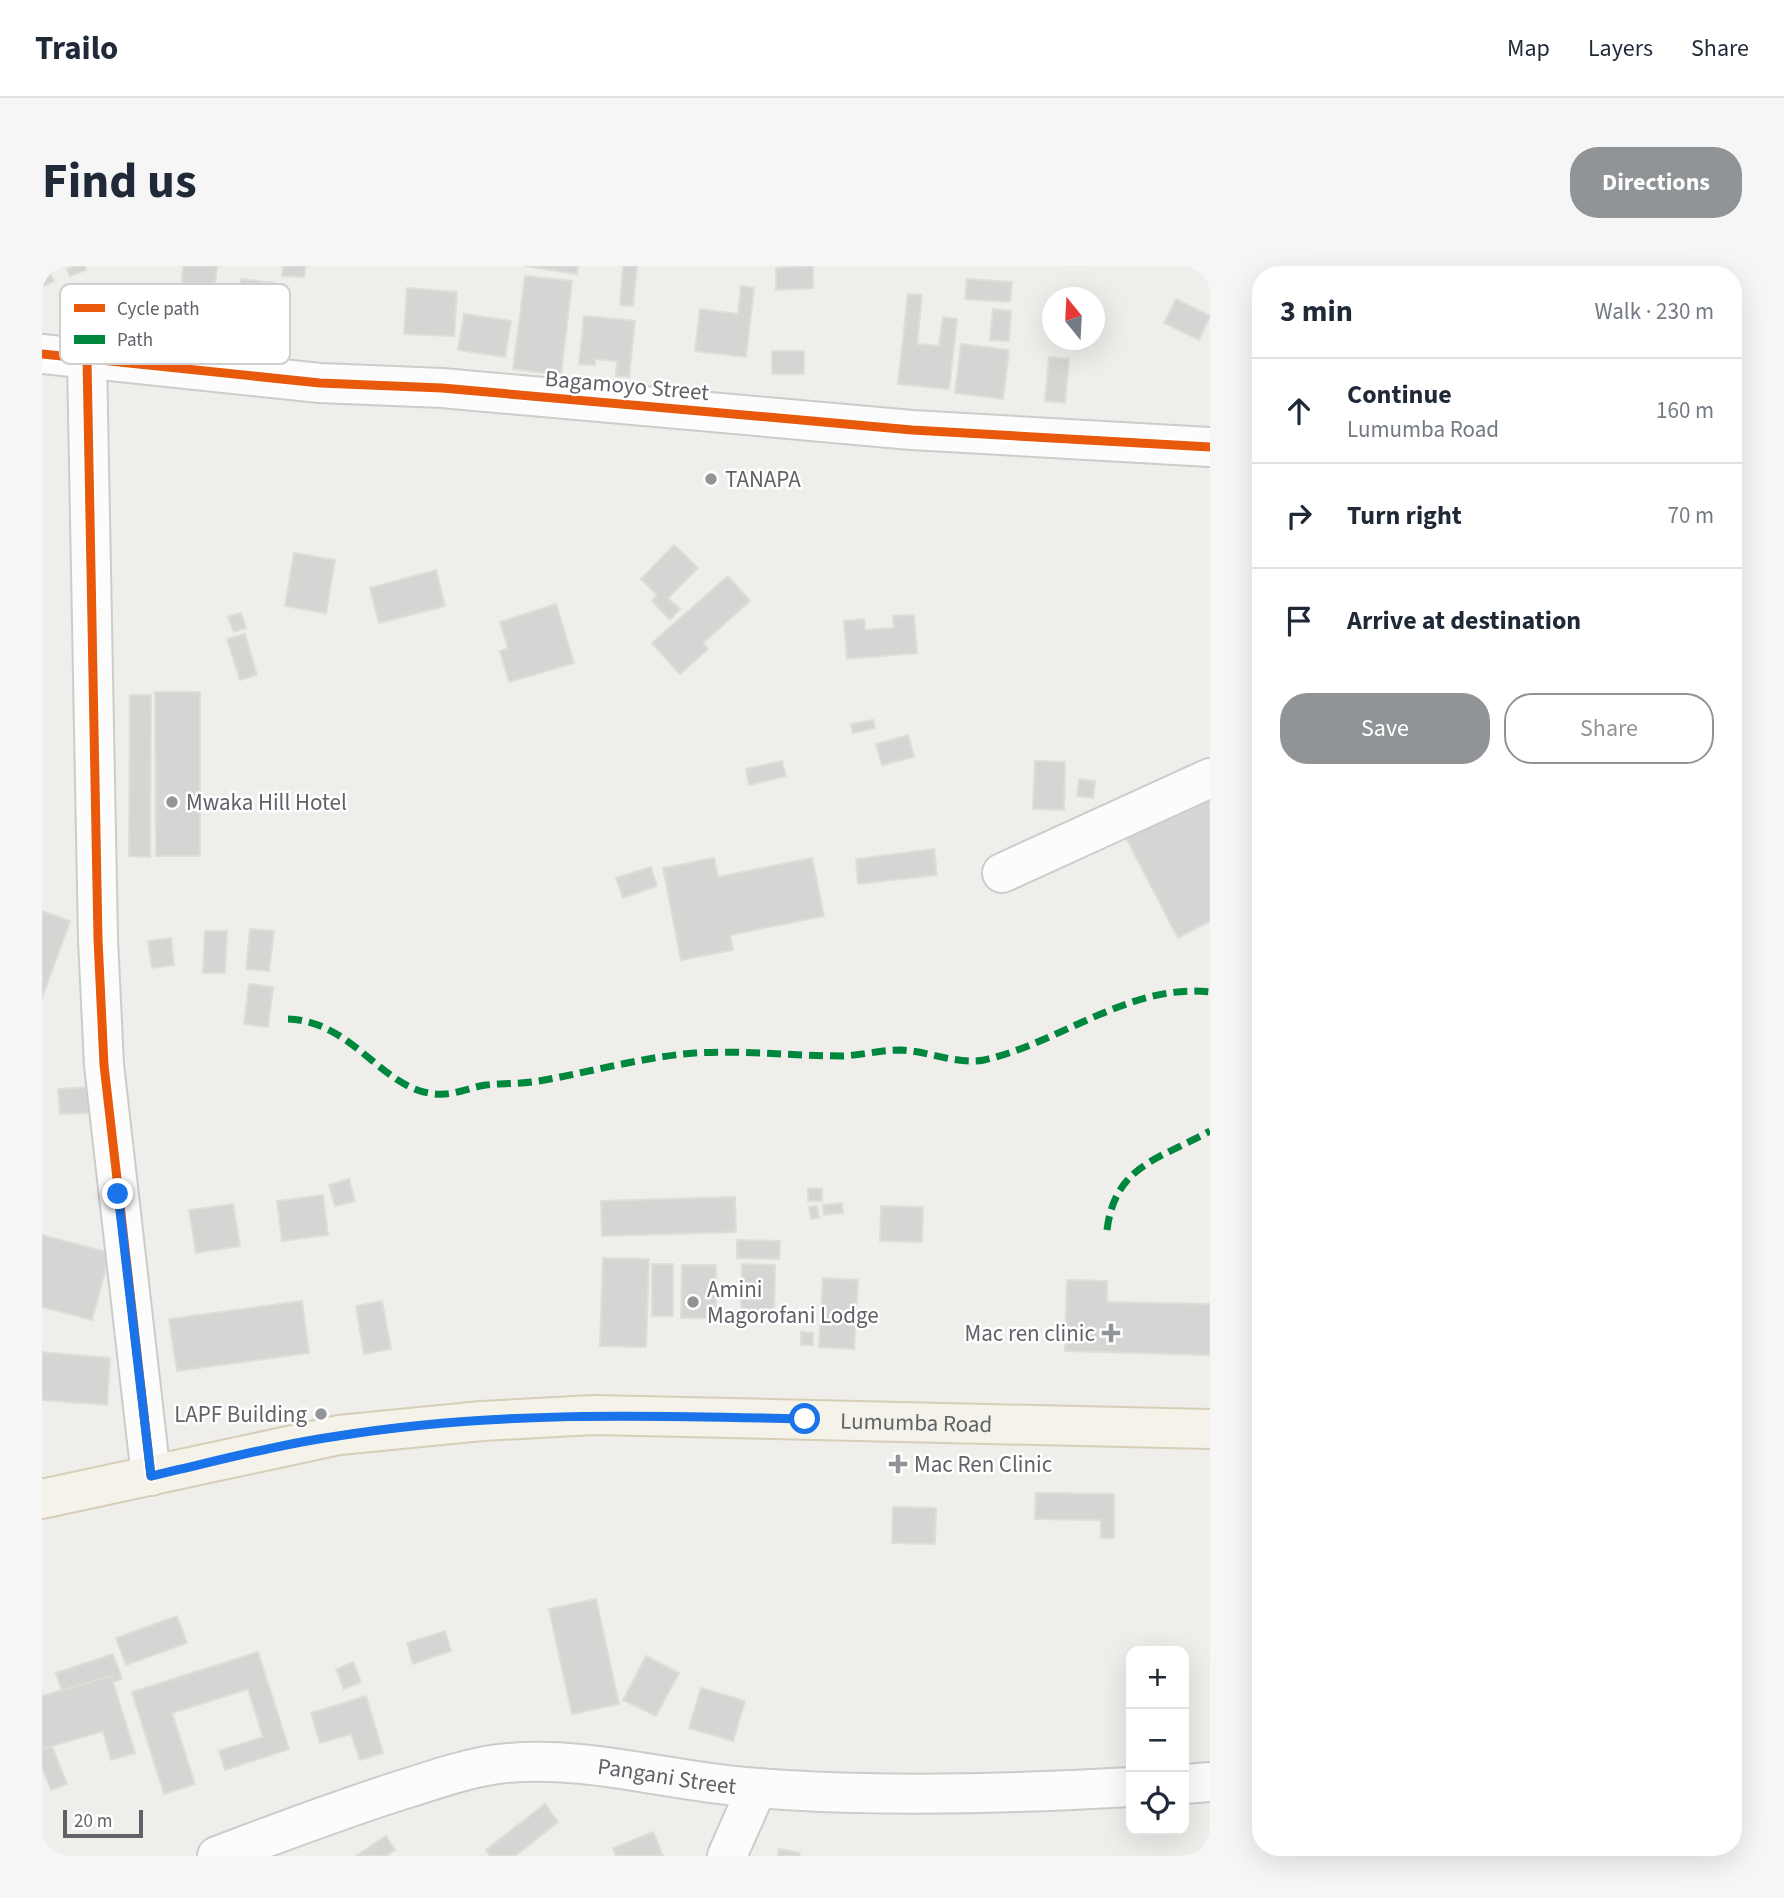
<!DOCTYPE html>
<meta charset="utf-8">
<style>
body{margin:0;font-family:"Source Sans 3",sans-serif;background:#f6f6f7;color:#1f2937}
.controls{position:absolute;right:21px;bottom:21px;display:grid;overflow:hidden;border-radius:14px;box-shadow:0 7px 28px #0002}
.controls button{width:63px;height:63px;display:grid;place-items:center;padding:0;border:0;border-bottom:2px solid #e0e1e3;background:#fff;color:#1f2937;font:35px sans-serif}
.compass{position:absolute;left:1000px;top:21px;width:63px;height:63px;border-radius:50%;background:#fff;box-shadow:0 7px 28px #0002;rotate:342deg}
.scale{position:absolute;left:21px;bottom:18px;width:80px;box-sizing:border-box;padding-left:7px;border:4px solid #5f6368;border-top:0;font-size:19px;line-height:24px;white-space:nowrap;color:#5f6368;-webkit-text-stroke:5px #fff;paint-order:stroke}
.stop{position:absolute;width:21px;height:21px;margin:-16px;border:5px solid #1a73e8;border-radius:50%;background:#fff}
.stop.end{background:#1a73e8;border-color:#fff;box-shadow:0 2px 7px #0008}
.list{margin:0;padding:0;list-style:none}
h2{display:flex;justify-content:space-between;align-items:center;height:91px;margin:0;padding:0 28px;font-size:30px}
h2 small{font-size:23px;font-weight:400;color:#747a83}
.list li{display:grid;grid-template-columns:46px 1fr auto;gap:21px;align-items:center;box-sizing:border-box;height:105px;padding:0 28px;border-top:2px solid #e0e1e3}
.list b{display:block;font-size:26px;white-space:nowrap}
.list p{margin:0;font-size:23px;white-space:nowrap;color:#747a83}
.list em{font-size:23px;font-style:normal;color:#747a83}
.actions{display:flex;gap:14px;padding:21px 28px}
.actions a{flex:1;padding:16px 0;border:2px solid #919496;border-radius:28px;text-align:center;font-size:24px;color:#919496}
.actions .main{background:#919496;color:#fff}
.icon{flex:none;width:38px;height:38px;fill:none;stroke:currentColor;stroke-width:2;stroke-linecap:round;stroke-linejoin:round}
.map{position:relative;flex:none;width:1168px;height:1590px;overflow:hidden;border-radius:28px}
header{display:flex;align-items:center;gap:42px;box-sizing:border-box;height:98px;padding:0 35px;background:#fff;border-bottom:2px solid #e0e1e3}
header strong{font-size:33px}
nav{display:flex;gap:38px;margin-inline-start:auto;font-size:24px}
.intro{display:flex;align-items:center;justify-content:space-between;box-sizing:border-box;height:168px;padding:0 42px}
h1{margin:0;font-size:49px}
.button{padding:18px 32px;border-radius:28px;background:#919496;color:#fff;font-size:24px;font-weight:700}
main{display:flex;gap:42px;padding:0 42px}
aside{flex:1;background:#fff;border-radius:28px;box-shadow:0 7px 28px #0002}
.map>svg:first-child{display:block}
.building{fill:#d6d5d3;stroke:#deddd9;stroke-width:2}
.lines{fill:none;stroke-linecap:round;stroke-linejoin:round}
.minor-casing{stroke:#cbcccc;stroke-width:42}
.major-casing{stroke:#d7ceb8;stroke-width:42}
.minor{stroke:#fdfcfc;stroke-width:38}
.major{stroke:#f4f2e9;stroke-width:38}
.quiet{stroke:#00873e;stroke-width:7;stroke-dasharray:14 7;stroke-linecap:butt}
.cycleway-casing{stroke:#fff;stroke-width:13}
.cycleway{stroke:#e8590c;stroke-width:9}
.route{stroke:#1a73e8;stroke-width:9}
.poi-dot{fill:#919496;stroke:#fff;stroke-width:2.5}
.labels{text-anchor:middle;stroke-width:5;stroke-linejoin:round;paint-order:stroke}
.street-label{font-size:23px;fill:#5f6368;stroke:#fff}
.poi-label{font-size:23px;fill:#5f6368;stroke:#fff;text-anchor:start}
.key{fill:#fff;stroke:#cfd0d2;stroke-width:2}
.key-label{font-size:19px;fill:#5f6368}
</style>
<header>
<strong>Trailo</strong>
<nav><a>Map</a><a>Layers</a><a>Share</a></nav>
</header>
<div class="intro"><h1>Find us</h1><a class="button">Directions</a></div>
<main>
<div class="map">
<svg width="1168" height="1590" viewBox="0 0 1168 1590">
<rect width="100%" height="100%" fill="#efeeea"/>
<g class="building">
<path d="M34,0H43L44,4L28,10L25,3Z"/>
<path d="M141,0H175L171,41L138,39Z"/>
<path d="M241,0H263L262,11L240,10Z"/>
<path d="M483,0H536L535,8Z"/>
<path d="M581,0H595L591,40L578,39Z"/>
<path d="M771,0V22L734,24V2Z"/>
<path d="M8,8L12,15L0,21V11Z"/>
<path d="M483,10L530,15L519,109L471,103Z"/>
<path d="M199,13L233,17L228,60L179,55L182,22L198,24Z"/>
<path d="M925,13L970,16L968,36L923,33Z"/>
<path d="M699,20L712,22L704,91L653,85L658,43L696,48Z"/>
<path d="M365,22L415,26L412,70L362,68Z"/>
<path d="M866,28L880,29L875,78L897,80L901,51L915,53L907,123L856,118Z"/>
<path d="M1134,33L1168,50L1157,74L1122,57Z"/>
<path d="M951,43L969,45L967,75L948,74Z"/>
<path d="M422,48L469,55L463,91L416,84Z"/>
<path d="M542,50L593,55L587,111L574,110L575,95L553,93V99L537,98Z"/>
<path d="M919,78L967,84L961,133L913,127Z"/>
<rect x="730" y="85" width="32" height="23"/>
<path d="M1007,91L1027,93L1023,137L1003,135Z"/>
<path d="M632,279L656,302L626,332L638,343L628,354L610,335L615,329L599,313Z"/>
<path d="M252,287L293,294L284,347L243,340Z"/>
<path d="M394,304L403,340L337,357L328,322Z"/>
<path d="M686,310L708,335L661,377L666,383L638,408L610,377Z"/>
<path d="M514,338L532,397L467,416L458,385L466,382L458,356Z"/>
<path d="M199,347L204,362L192,366L186,351Z"/>
<path d="M872,349L875,387L805,393L802,355L822,353L823,364L852,362L851,350Z"/>
<path d="M203,368L215,409L198,414L185,373Z"/>
<path d="M113,426H158V590H114Z"/>
<path d="M88,429H109L108,591L87,590Z"/>
<path d="M831,454L833,462L811,467L809,458Z"/>
<path d="M866,469L872,491L840,499L834,478Z"/>
<path d="M740,495L744,510L707,519L704,503Z"/>
<path d="M993,495L1023,496L1022,544L991,543Z"/>
<path d="M1037,513L1053,515L1051,532L1035,530Z"/>
<path d="M1168,527V655L1136,672L1084,572Z"/>
<path d="M892,583L895,609L816,618L814,593Z"/>
<path d="M672,592L676,611L770,592L782,650L688,669L691,684L639,694L621,602Z"/>
<path d="M609,601L615,620L581,632L574,612Z"/>
<path d="M0,645L28,655L0,732Z"/>
<path d="M208,663L232,665L227,705L204,703Z"/>
<path d="M163,665H185L183,707H161Z"/>
<path d="M129,672L132,699L110,702L106,675Z"/>
<path d="M207,718L231,721L226,761L202,758Z"/>
<path d="M46,821L48,847L18,848L16,823Z"/>
<path d="M307,913L313,935L293,940L287,919Z"/>
<path d="M766,922L780,923V935H766Z"/>
<path d="M281,929L286,969L240,975L235,935Z"/>
<path d="M693,931L694,966L560,970L559,935Z"/>
<path d="M800,937L801,947L782,949L781,939Z"/>
<path d="M191,938L198,980L154,987L147,944Z"/>
<path d="M775,940L777,952L769,953L767,941Z"/>
<path d="M839,940L881,941L880,976L838,975Z"/>
<path d="M0,969L68,987L50,1054L0,1041Z"/>
<path d="M695,974L738,975L737,993L695,992Z"/>
<path d="M561,992L607,993L604,1081L558,1080Z"/>
<rect x="610" y="998" width="21" height="52"/>
<path d="M700,998L733,999L732,1051H699Z"/>
<path d="M640,999H674V1052H639Z"/>
<path d="M781,1012L816,1014L812,1083L777,1081Z"/>
<path d="M1025,1014L1065,1015V1036L1168,1038V1089L1023,1085Z"/>
<path d="M260,1035L267,1087L135,1105L127,1053Z"/>
<path d="M340,1035L349,1083L322,1088L314,1040Z"/>
<path d="M759,1066L771,1067V1079H759Z"/>
<path d="M0,1086L68,1092L65,1139L0,1134Z"/>
<path d="M994,1227L1072,1228V1272H1059V1254L993,1253Z"/>
<path d="M851,1241L894,1242L893,1278L850,1277Z"/>
<path d="M554,1333L577,1438L530,1448L507,1343Z"/>
<path d="M135,1350L145,1377L84,1399L74,1372Z"/>
<path d="M403,1365L409,1385L371,1398L365,1377Z"/>
<path d="M216,1386L247,1483L183,1504L177,1485L221,1471L206,1423L130,1447L153,1518L122,1528L90,1426Z"/>
<path d="M71,1388L80,1413L22,1432L14,1407Z"/>
<path d="M604,1390L637,1407L614,1450L581,1434Z"/>
<path d="M311,1396L319,1416L302,1423L294,1403Z"/>
<path d="M69,1410L93,1487L69,1494L61,1465L0,1483V1430Z"/>
<path d="M659,1422L703,1435L691,1475L647,1462Z"/>
<path d="M324,1430L341,1487L318,1494L309,1468L278,1477L269,1447Z"/>
<path d="M10,1480L25,1518L9,1524L0,1501V1484Z"/>
<path d="M503,1538L516,1556L473,1590H448L444,1584Z"/>
<path d="M611,1566L621,1590H574L571,1582Z"/>
<path d="M344,1570L353,1584L344,1590H314Z"/>
<path d="M737,1583L758,1587L757,1590H736Z"/>
</g>
<g class="lines">
<defs>
<g id="minor">
<path d="M0,88L278,117L400,122L870,164L1168,181"/>
<path d="M45,93L56,673L62,799L109,1210"/>
<path d="M960,607L1168,512"/>
<path d="M1142,1518L1168,1516"/>
<path id="s1" d="M175,1590C239,1566 304,1541 369,1521C397,1512 427,1502 456,1498C540,1488 621,1514 703,1521C827,1532 965,1528 1089,1521"/>
<path d="M685,1590L715,1522"/>
</g>
<g id="major">
<path id="s2" d="M0,1233L297,1169L440,1155L552,1149L1168,1163"/>
</g>
</defs>
<use href="#minor" class="minor-casing"/>
<use href="#major" class="major-casing"/>
<use href="#minor" class="minor"/>
<use href="#major" class="major"/>
<g class="quiet">
<path d="M246,753C315,755 343,832 403,828C417,827 430,821 444,819C462,817 480,818 497,815C549,806 600,791 653,787C702,784 751,790 801,790C820,789 839,784 859,784C885,785 916,799 942,794C1018,777 1088,717 1168,726"/>
<path d="M1065,964C1073,899 1118,893 1168,865"/>
</g>
<defs>
<g id="cycleway">
<path d="M0,88L278,117L400,122L870,164L1168,181"/>
<path d="M45,93L56,673L62,799L109,1210"/>
</g>
</defs>
<use href="#cycleway" class="cycleway-casing"/>
<use href="#cycleway" class="cycleway"/>
</g>
<g class="lines">
<path class="route" d="M76,928L109,1210C171,1196 233,1179 296,1170C450,1145 607,1149 763,1153"/>
</g>
<g class="poi-dot">
<circle cx="669" cy="213" r="7"/>
<circle cx="130" cy="536" r="7"/>
<circle cx="651" cy="1036" r="7"/>
<path d="M1065.5 1056.5h7v7h7v7h-7v7h-7v-7h-7v-7h7z"/>
<circle cx="279" cy="1148" r="7"/>
<path d="M852.5 1187.5h7v7h7v7h-7v7h-7v-7h-7v-7h7z"/>
</g>
<g class="labels">
<g class="street-label">
<text transform="translate(585 119) rotate(5)" y="8">Bagamoyo Street</text>
<text dy="8" stroke="none"><textPath href="#s2" startOffset="882">Lumumba Road</textPath></text>
<text dy="8" stroke="none"><textPath href="#s1" startOffset="466">Pangani Street</textPath></text>
</g>
<g class="poi-label">
<text x="683" y="221">TANAPA</text>
<text x="144" y="544">Mwaka Hill Hotel</text>
<text x="665" y="1031">Amini<tspan x="665" dy="26">Magorofani Lodge</tspan></text>
<text x="1053" y="1075" text-anchor="end">Mac ren clinic</text>
<text x="265" y="1156" text-anchor="end">LAPF Building</text>
<text x="872" y="1206">Mac Ren Clinic</text>
</g>
</g>
<rect x="18" y="18" width="230" height="80" rx="10" class="key"/>
<rect x="32" y="38" width="31" height="8" fill="#e8590c"/>
<rect x="32" y="69" width="31" height="9" fill="#00873e"/>
<g class="key-label">
<text x="75" y="49">Cycle path</text>
<text x="75" y="80">Path</text>
</g>
</svg>
<div class="controls">
<button>+</button>
<button>−</button>
<button><svg class="icon" aria-label="locate" viewBox="0 0 24 24"><circle cx="12" cy="12" r="6"/><path d="M12 2v4M12 18v4M2 12h4M18 12h4"/></svg></button>
</div>
<svg class="compass" viewBox="-18 -18 36 36"><path d="M0-13l5 13h-10z" fill="#e53935"/><path d="M0 13l5-13h-10z" fill="#747a83"/></svg>
<div class="scale">20 m</div>
<div class="stop" style="left:763px;top:1153px"></div>
<div class="stop end" style="left:76px;top:928px"></div>
</div>
<aside>
<h2>3 min<small>Walk · 230 m</small></h2>
<ul class="list">
<li><svg class="icon" aria-label="ahead" viewBox="0 0 24 24"><path d="M12 20V5M6 11l6-6 6 6"/></svg><div><b>Continue</b><p>Lumumba Road</p></div><em>160 m</em></li>
<li><svg class="icon" aria-label="right" viewBox="0 0 24 24"><path d="M7 20v-9h11M14 6l5 5-5 5"/></svg><div><b>Turn right</b></div><em>70 m</em></li>
<li><svg class="icon" aria-label="arrive" viewBox="0 0 24 24"><path d="M6 21V4h12l-3 4 3 4H6"/></svg><div><b>Arrive at destination</b></div></li>
</ul>
<div class="actions"><a class="main">Save</a><a>Share</a></div>
</aside>
</main>
